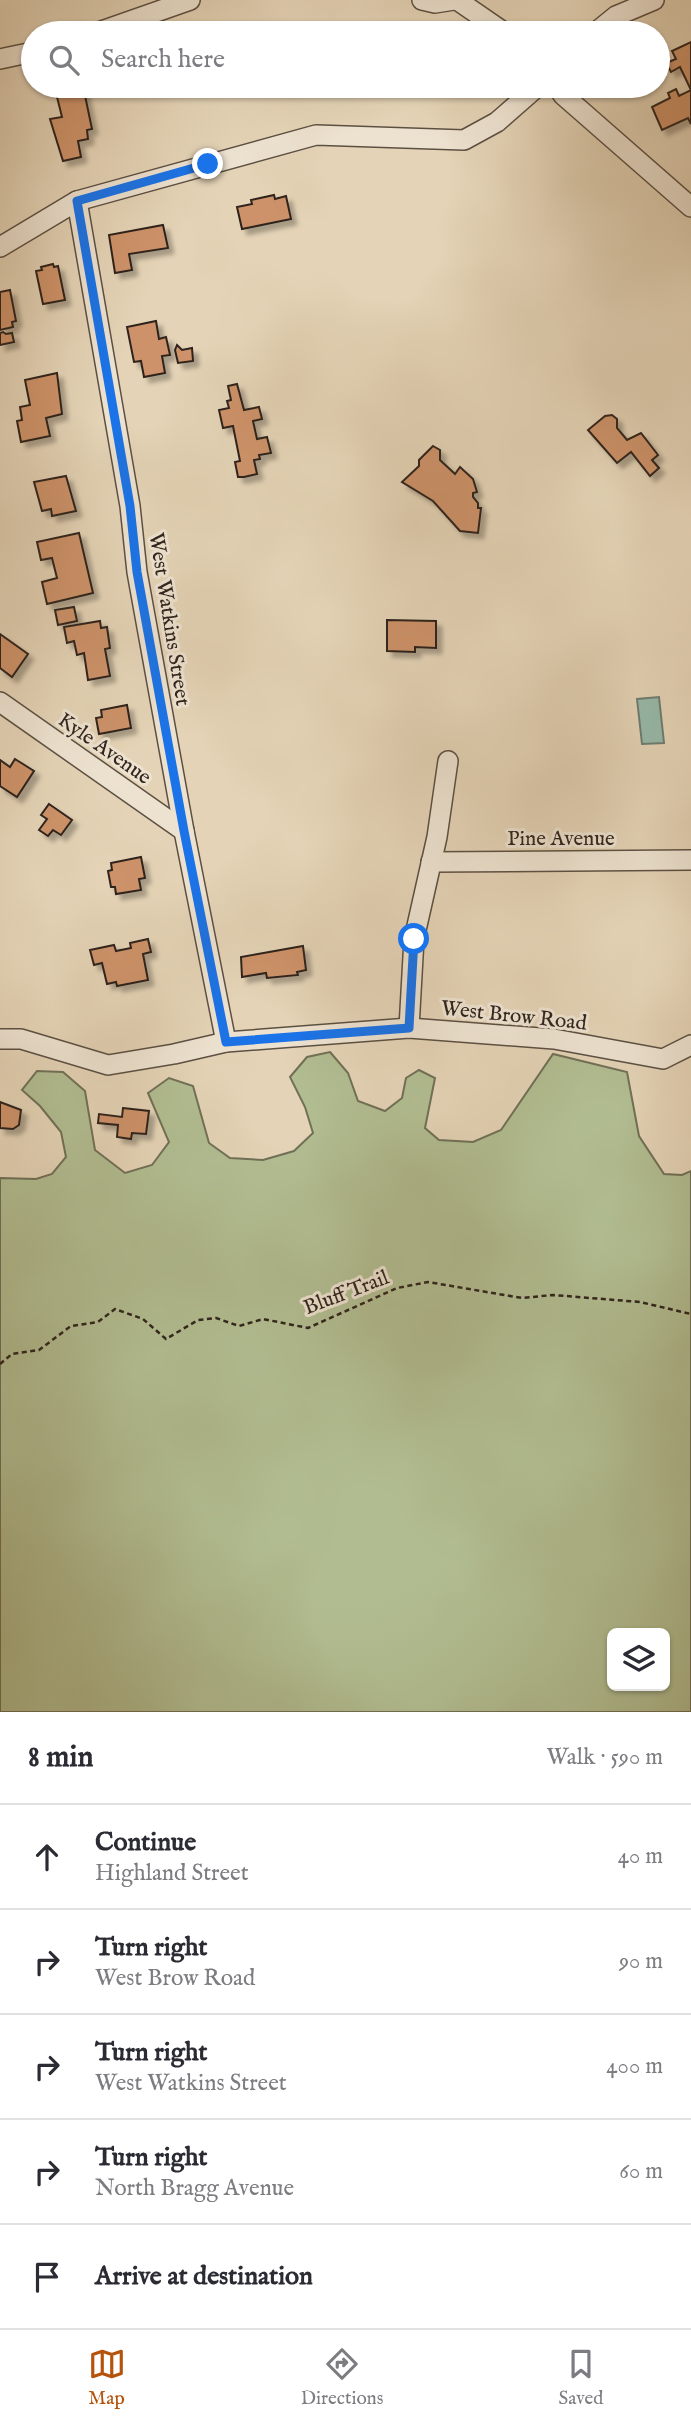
<!DOCTYPE html>
<meta charset="utf-8">
<style>
body{margin:0;font-family:"IM FELL English",serif;background:#f2f2f3;color:#2b2b33}
.controls{position:absolute;right:21px;bottom:21px;display:grid;overflow:hidden;border-radius:10px;box-shadow:0 2px 5px #0004}
.controls button{width:63px;height:63px;display:grid;place-items:center;padding:0;border:0;border-bottom:2px solid #e1e1e2;background:#fff;color:#2b2b33;font:35px sans-serif}
.stop{position:absolute;width:21px;height:21px;margin:-16px;border:5px solid #1a73e8;border-radius:50%;background:#fff}
.stop.end{background:#1a73e8;border-color:#fff;box-shadow:0 2px 7px #0008}
.list{margin:0;padding:0;list-style:none}
h2{display:flex;justify-content:space-between;align-items:center;height:91px;margin:0;padding:0 28px;font-size:30px}
h2 small{font-size:23px;font-weight:400;color:#7c7c81}
.list li{display:grid;grid-template-columns:46px 1fr auto;gap:21px;align-items:center;box-sizing:border-box;height:105px;padding:0 28px;border-top:2px solid #e1e1e2}
.list b{display:block;font-size:26px;white-space:nowrap}
.list p{margin:0;font-size:23px;white-space:nowrap;color:#7c7c81}
.list em{font-size:23px;font-style:normal;color:#7c7c81}
.icon{flex:none;width:38px;height:38px;fill:none;stroke:currentColor;stroke-width:2;stroke-linecap:round;stroke-linejoin:round}
.map{position:relative;flex:none;width:691px;height:1712px;overflow:hidden}
.search{position:absolute;background:#fff;box-shadow:0 2px 5px #0004;left:21px;right:21px;top:21px;height:77px;display:flex;align-items:center;gap:18px;box-sizing:border-box;padding:0 24px;border-radius:38px;color:#7c7c81;font-size:26px}
.sheet{height:616px;background:#fff}
nav{display:flex;justify-content:space-around;align-items:center;box-sizing:border-box;height:98px;border-top:2px solid #e1e1e2;background:#fff;font-size:19px;color:#7c7c81}
nav a{display:grid;justify-items:center;gap:4px}
nav .on{color:#b45309}
.map>svg:first-child{display:block}
.green{fill:#b1bd91;stroke:#707057;stroke-width:2;fill-rule:evenodd}
.water{fill:#96b9a9;stroke:#6d7d71;stroke-width:2}
.building{fill:#cd9269;stroke:#2f241d;stroke-width:2;filter:url(#shadow)}
.lines{fill:none;stroke-linecap:round;stroke-linejoin:round}
.minor-casing{stroke:#5c5043;stroke-width:22}
.path{stroke:#2f241d;stroke-width:2.5;stroke-dasharray:5 3.5;stroke-linecap:butt}
.minor{stroke:#ede2d0;stroke-width:19}
.route{stroke:#1a73e8;stroke-width:9}
.labels{text-anchor:middle;stroke-width:6;stroke-linejoin:round;paint-order:stroke}
.street-label{font-size:21px;fill:#2f241d;stroke:#ede2d0}
</style>
<div class="map">
<svg width="691" height="1712" viewBox="0 0 691 1712">
<defs>
<filter id="shadow"><feDropShadow dx="5.5" dy="5.5" stdDeviation="2" flood-color="#0004"/></filter>
</defs>
<rect width="100%" height="100%" fill="#e4d3b6"/>
<filter id="stains"><feTurbulence type="fractalNoise" baseFrequency=".00286" numOctaves="4"/><feColorMatrix values="0 0 0 0 .2 0 0 0 0 .09 0 0 0 0 .02 0 0 0 .5 -.17"/></filter>
<radialGradient id="worn" r=".72"><stop offset=".6" stop-color="#630" stop-opacity="0"/><stop offset="1" stop-color="#630" stop-opacity=".3"/></radialGradient>
<path class="green" d="M330,1052L348,1073L358,1101L385,1111L402,1098L406,1078L419,1070L435,1078L425,1128L439,1140L473,1142L501,1130L553,1054L627,1072L639,1136L664,1174L682,1175L691,1171V1712H0V1178L36,1179L52,1174L66,1157L61,1132L40,1106L22,1090L37,1071L63,1072L85,1091L95,1150L125,1173L152,1165L169,1142L148,1093L169,1078L193,1086L209,1143L230,1158L263,1160L294,1151L313,1133L305,1107L290,1077L307,1057ZM665,1633V1686H612V1633Z"/>
<path class="water" d="M659,697L664,743L642,744L637,699Z"/>
<g class="building">
<path d="M236,25H252L253,33H236Z"/>
<path d="M691,42V90L680,67L671,72L666,63L676,59L672,51Z"/>
<path d="M83,86L92,129L87,130L88,139L78,141L81,157L63,161L50,119L62,117L56,93L68,92V89Z"/>
<path d="M676,89L679,96L691,90V124L688,118L662,130L652,107L670,98L668,93Z"/>
<path d="M274,195L275,199L286,196L291,219L242,229L237,207L252,204L251,200Z"/>
<path d="M163,225L168,248L129,254L132,270L115,273L109,235Z"/>
<path d="M53,264L54,267L58,266L65,300L43,304L36,271L42,270L41,267Z"/>
<path d="M10,290L16,321L12,322L13,327L0,330V292Z"/>
<path d="M156,321L159,339L166,337L170,355L162,356L165,373L144,377L141,361L134,362L127,327Z"/>
<path d="M3,332L6,334L12,333L14,342L0,345V333Z"/>
<path d="M177,345L182,350L192,348L193,361L178,363L175,350Z"/>
<path d="M57,373L62,414L46,418L50,436L21,442L17,421L22,420L20,407L30,405L25,380Z"/>
<path d="M237,384L244,410L259,407L262,419L253,421L257,439L267,437L271,453L259,455L260,459L254,460L257,474L244,477H238L235,462L240,461L233,426L223,428L219,410L229,408L227,401L231,400L228,386Z"/>
<path d="M612,415L617,419V428L627,440L641,433L658,455L652,460L659,468L650,476L631,452L617,463L588,430L605,416Z"/>
<path d="M433,446L440,450V460L455,474L460,467L473,479L477,492L473,493V497L478,503V508H481L478,533L460,531L433,501L402,482L419,466V460Z"/>
<path d="M66,476L76,511L52,516L51,509L42,511L34,482Z"/>
<path d="M79,533L93,593L47,604L42,582L57,578L52,558L41,560L37,542Z"/>
<path d="M74,607L77,621L58,625L55,610Z"/>
<path d="M387,620L436,621V648L415,647V652L387,651Z"/>
<path d="M100,621L101,628L107,627L110,648L105,649L110,676L88,680L84,653L77,655L74,641L67,643L64,627Z"/>
<path d="M0,634L28,654L12,677L0,668Z"/>
<path d="M127,705L131,728L99,734L96,718L102,717L101,710Z"/>
<path d="M15,759L34,771L17,797L0,786V760L10,767Z"/>
<path d="M49,804L72,820L61,835L53,830L48,836L39,830L47,819L41,815Z"/>
<path d="M141,857L145,878L139,879L141,890L116,894L115,887H111L108,871L112,870L111,863Z"/>
<path d="M148,939L151,952L143,954L148,980L117,986L116,982L107,984L102,963L94,965L90,950L114,945L116,951L131,948L130,943Z"/>
<path d="M303,946L306,970L297,972L298,975L267,978L266,973L242,977L241,957Z"/>
<path d="M0,1102L21,1110L19,1125L13,1129L0,1128Z"/>
<path d="M123,1108L149,1111L146,1134L132,1133L131,1139L117,1137L118,1125L98,1123L99,1114L122,1117Z"/>
</g>
<g class="lines">
<defs>
<g id="minor">
<path d="M422,0L435,3L454,0"/>
<path d="M457,0L505,33"/>
<path d="M96,33L190,0"/>
<path d="M595,33L616,16L654,0"/>
<path d="M0,59L33,52"/>
<path d="M557,86L563,95L691,207"/>
<path d="M77,201L130,506L137,572L184,831L226,1042"/>
<path d="M0,247L77,201L316,135L464,140L497,122L538,86"/>
<path d="M0,702L184,831"/>
<path d="M431,862L691,860"/>
<path d="M409,1028L414,939L437,837L448,761"/>
<path d="M0,1039H21L108,1065L174,1054L226,1042L409,1028L554,1039L663,1059L691,1045"/>
</g>
</defs>
<use href="#minor" class="minor-casing"/>
<path class="path" d="M0,1364L12,1354L39,1350L71,1326L98,1322L115,1309L143,1319L166,1339L198,1320L216,1318L239,1326L263,1319L308,1328L397,1288L428,1282L522,1298L553,1295L640,1302L691,1314"/>
<use href="#minor" class="minor"/>
</g>
<g class="lines">
<path class="route" d="M208,164L77,201L130,506L137,572L184,831L226,1042L409,1028L414,939"/>
</g>
<g class="labels">
<g class="street-label">
<text transform="translate(170 619) rotate(81)" y="7">West Watkins Street</text>
<text transform="translate(105 748) rotate(35)" y="7">Kyle Avenue</text>
<text x="561" y="845">Pine Avenue</text>
<text transform="translate(514 1015) rotate(6)" y="7">West Brow Road</text>
<text transform="translate(346 1292) rotate(-21)" y="7">Bluff Trail</text>
</g>
</g>
<rect width="100%" height="100%" filter="url(#stains)"/>
<rect width="100%" height="100%" fill="url(#worn)"/>
</svg>
<div class="controls">
<button><svg class="icon" aria-label="layers" viewBox="0 0 24 24"><path d="M12 4l9 5-9 5-9-5zM3 14l9 5 9-5"/></svg></button>
</div>
<div class="stop" style="left:414px;top:939px"></div>
<div class="stop end" style="left:208px;top:164px"></div>
<div class="search"><svg class="icon" aria-label="search" viewBox="0 0 24 24"><circle cx="10" cy="10" r="6"/><path d="M15 15l6 6"/></svg>Search here</div>
</div>
<section class="sheet">
<h2>8 min<small>Walk · 590 m</small></h2>
<ul class="list">
<li><svg class="icon" aria-label="ahead" viewBox="0 0 24 24"><path d="M12 20V5M6 11l6-6 6 6"/></svg><div><b>Continue</b><p>Highland Street</p></div><em>40 m</em></li>
<li><svg class="icon" aria-label="right" viewBox="0 0 24 24"><path d="M7 20v-9h11M14 6l5 5-5 5"/></svg><div><b>Turn right</b><p>West Brow Road</p></div><em>90 m</em></li>
<li><svg class="icon" aria-label="right" viewBox="0 0 24 24"><path d="M7 20v-9h11M14 6l5 5-5 5"/></svg><div><b>Turn right</b><p>West Watkins Street</p></div><em>400 m</em></li>
<li><svg class="icon" aria-label="right" viewBox="0 0 24 24"><path d="M7 20v-9h11M14 6l5 5-5 5"/></svg><div><b>Turn right</b><p>North Bragg Avenue</p></div><em>60 m</em></li>
<li><svg class="icon" aria-label="arrive" viewBox="0 0 24 24"><path d="M6 21V4h12l-3 4 3 4H6"/></svg><div><b>Arrive at destination</b></div></li>
</ul>
</section>
<nav>
<a class="on"><svg class="icon" aria-label="map" viewBox="0 0 24 24"><path d="M3 6l6-2 6 2 6-2v14l-6 2-6-2-6 2zM9 4v14M15 6v14"/></svg>Map</a>
<a><svg class="icon" aria-label="directions" viewBox="0 0 24 24"><path d="M12 3l9 9-9 9-9-9zM9 14v-3h6M13 9l2 2-2 2"/></svg>Directions</a>
<a><svg class="icon" aria-label="saved" viewBox="0 0 24 24"><path d="M7 4h10v16l-5-4-5 4z"/></svg>Saved</a>
</nav>
